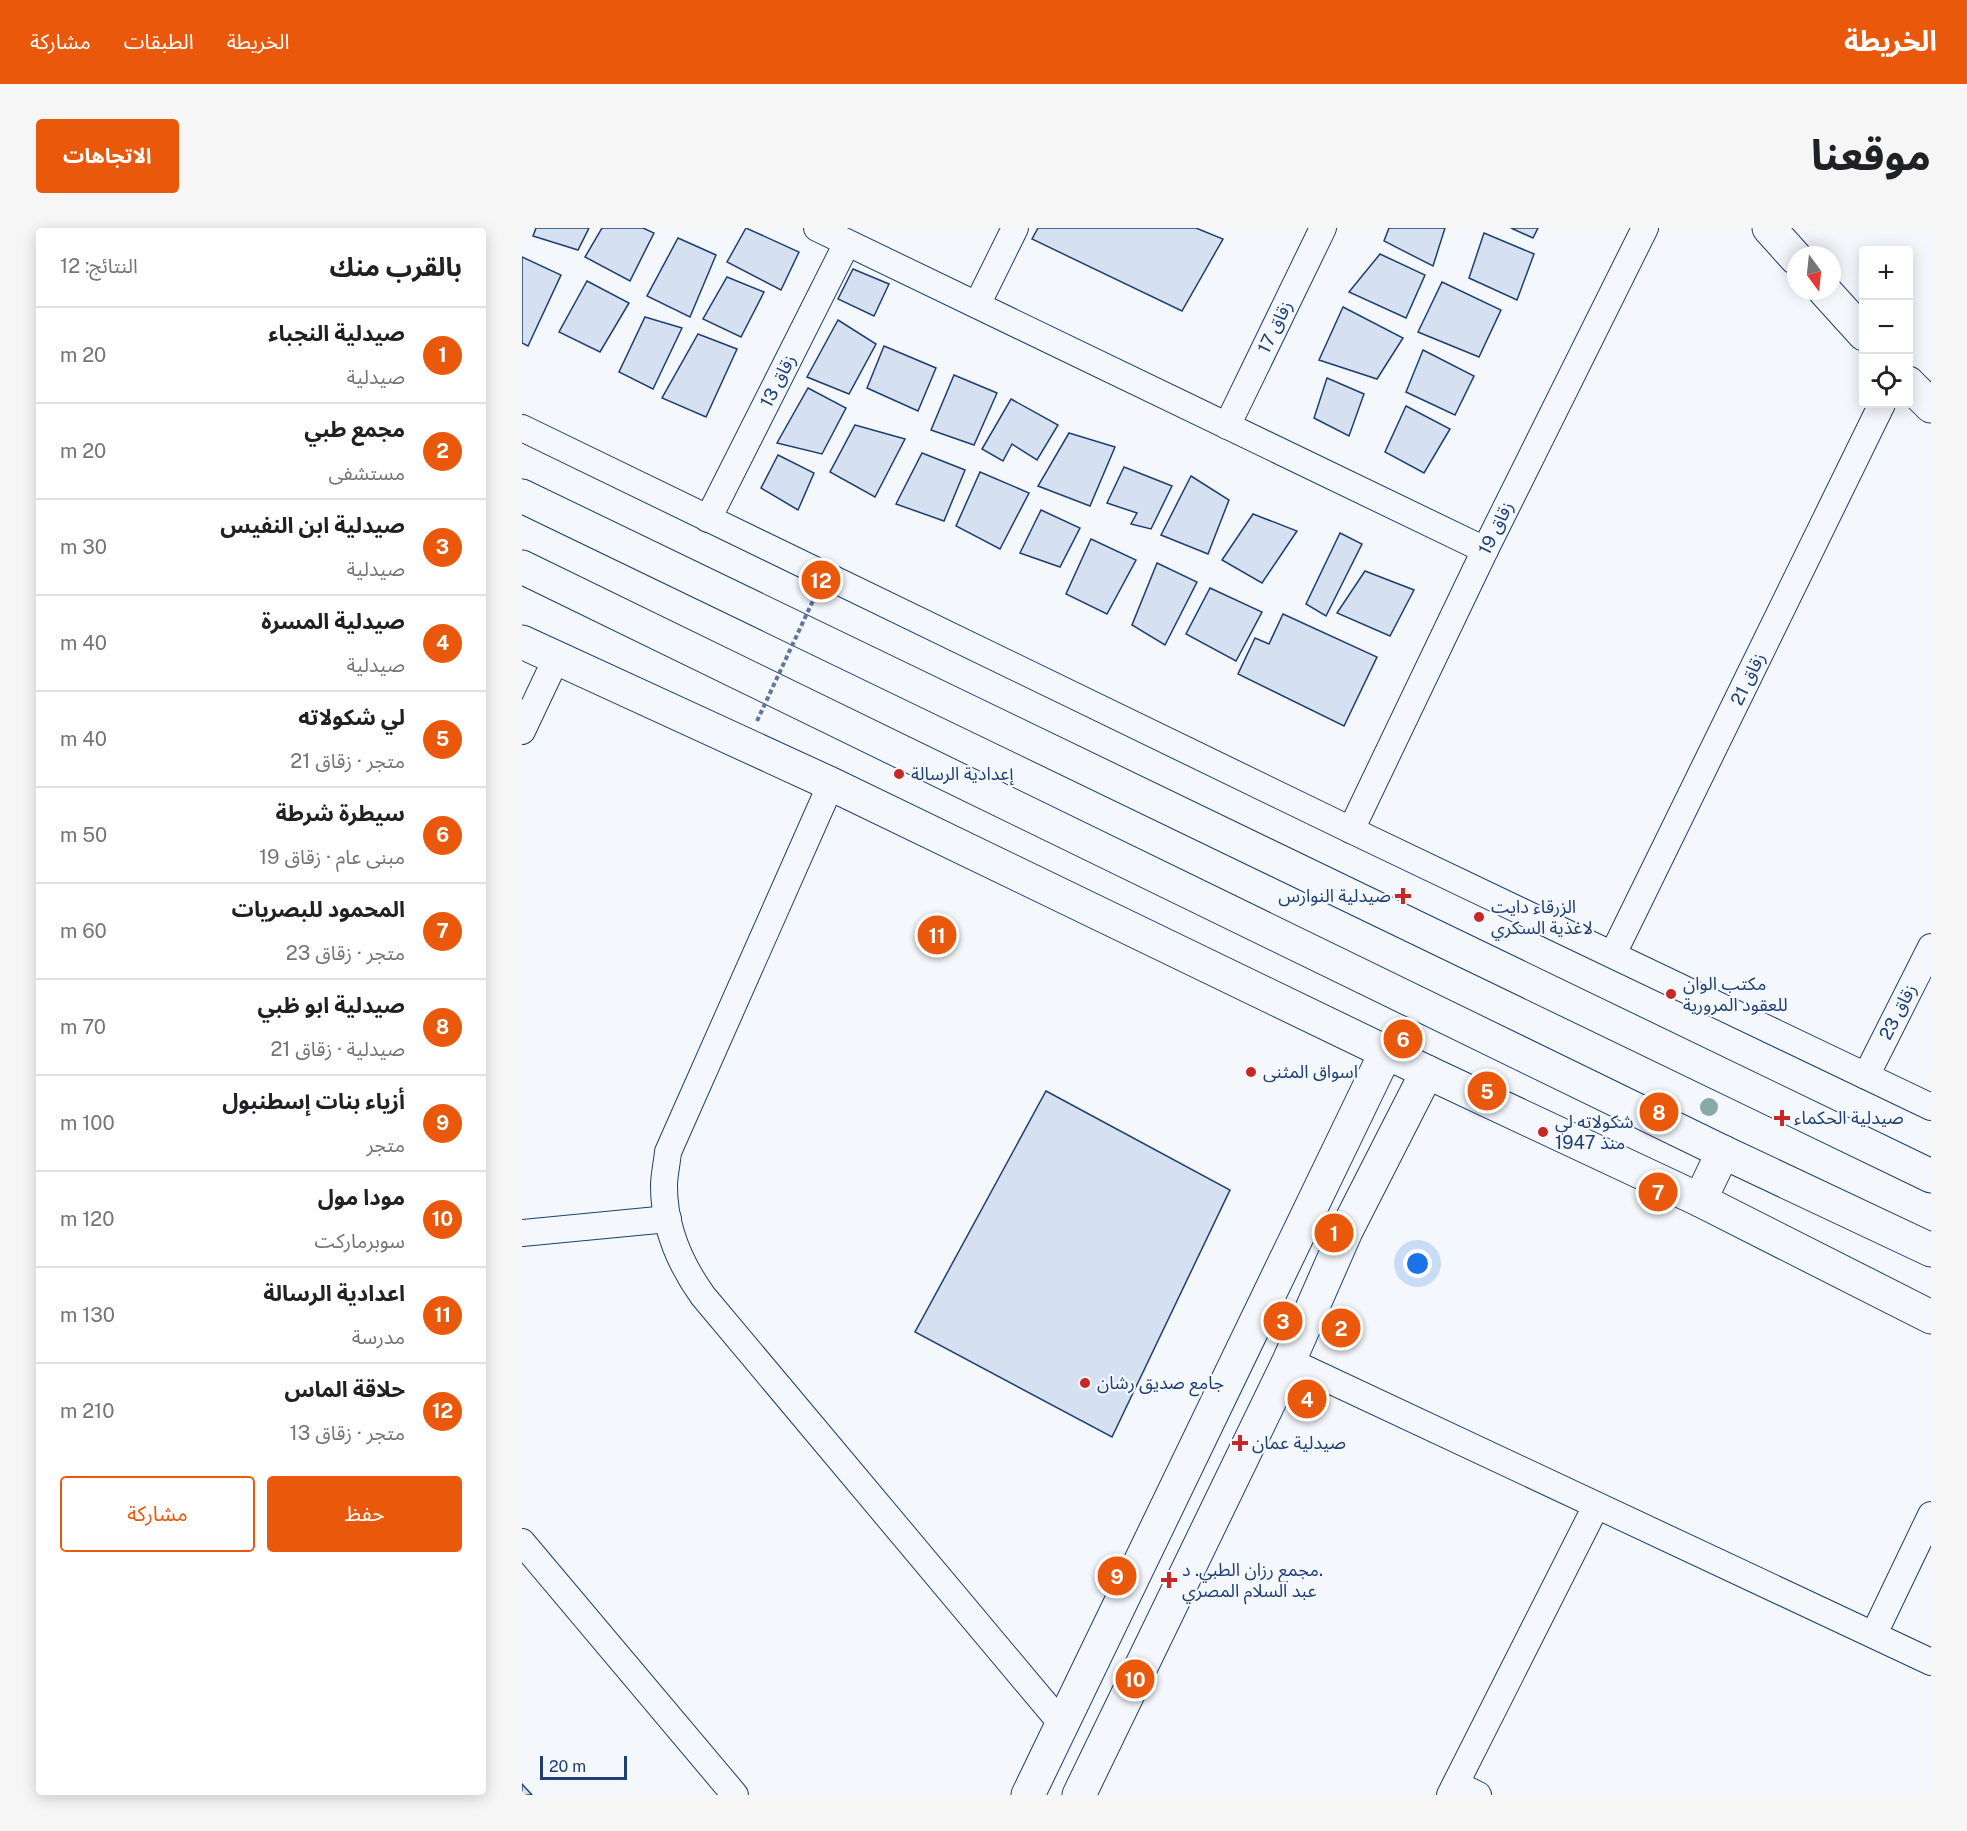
<!DOCTYPE html>
<html lang="ar">
<meta charset="utf-8">
<style>
body{margin:0;font-family:"Public Sans","Noto Sans Arabic",sans-serif;background:#f6f6f6;color:#202124;direction:rtl}
.controls{position:absolute;right:18px;top:18px;display:grid;overflow:hidden;border-radius:6px;box-shadow:0 3px 15px #0003}
.controls button{width:54px;height:54px;display:grid;place-items:center;padding:0;border:0;border-bottom:2px solid #e0e0e0;background:#fff;color:#202124;font:30px sans-serif}
.compass{position:absolute;left:1265px;top:18px;width:54px;height:54px;border-radius:50%;background:#fff;box-shadow:0 3px 15px #0003;rotate:165deg}
.scale{position:absolute;left:18px;bottom:15px;width:87px;box-sizing:border-box;padding-left:6px;border:3px solid #1d3f73;border-top:0;font-size:16px;line-height:21px;white-space:nowrap;color:#1d3f73;-webkit-text-stroke:4px #f4f7fb;paint-order:stroke}
.you{position:absolute;left:896px;top:1036px;width:21px;height:21px;margin:-15px;border:4px solid #fff;border-radius:50%;background:#1a73e8;box-shadow:0 0 0 9px #1a73e833}
.badge{display:grid;place-items:center;width:39px;height:39px;border-radius:50%;background:#ea580c;color:#fff;font-size:20px;font-weight:700}
.pin{position:absolute;translate:-50% -50%;border:3px solid #fff;box-shadow:0 2px 6px #0006}
.list{margin:0;padding:0;list-style:none}
h2{display:flex;justify-content:space-between;align-items:center;height:78px;margin:0;padding:0 24px;font-size:26px}
h2 small{font-size:20px;font-weight:400;color:#757577}
.list li{display:grid;grid-template-columns:39px 1fr auto;gap:18px;align-items:center;box-sizing:border-box;height:96px;padding:0 24px;border-top:2px solid #e0e0e0}
.list b{display:block;font-size:22px;white-space:nowrap}
.list p{margin:0;font-size:20px;white-space:nowrap;color:#757577}
.list em{font-size:20px;font-style:normal;color:#757577}
.actions{display:flex;gap:12px;padding:18px 24px}
.actions a{flex:1;padding:14px 0;border:2px solid #ea580c;border-radius:6px;text-align:center;font-size:21px;color:#ea580c}
.actions .main{background:#ea580c;color:#fff}
.icon{flex:none;width:33px;height:33px;fill:none;stroke:currentColor;stroke-width:2;stroke-linecap:round;stroke-linejoin:round}
.map{position:relative;flex:none;width:1409px;height:1567px;overflow:hidden;direction:ltr;border-radius:6px}
header{display:flex;align-items:center;gap:36px;box-sizing:border-box;height:84px;padding:0 30px;background:#ea580c;color:#fff}
header strong{font-size:28px}
nav{display:flex;gap:33px;margin-inline-start:auto;font-size:21px}
.intro{display:flex;align-items:center;justify-content:space-between;box-sizing:border-box;height:144px;padding:0 36px}
h1{margin:0;font-size:42px}
.button{padding:15px 27px;border-radius:6px;background:#ea580c;color:#fff;font-size:21px;font-weight:700}
main{display:flex;gap:36px;padding:0 36px}
aside{flex:1;background:#fff;border-radius:6px;box-shadow:0 3px 15px #0003}
.map>svg:first-child{display:block}
.building{fill:#d5e0f0;stroke:#1d3f73;stroke-width:1.5}
.lines{fill:none;stroke-linecap:round;stroke-linejoin:round}
.minor-casing{stroke:#1d3f73;stroke-width:28}
.tertiary-casing{stroke:#1d3f73;stroke-width:35}
.trunk-casing{stroke:#1d3f73;stroke-width:35}
.minor{stroke:#f4f7fb;stroke-width:26}
.tertiary{stroke:#f4f7fb;stroke-width:33}
.trunk{stroke:#f4f7fb;stroke-width:33}
.path-bridge{stroke:#5e769c;stroke-width:4;stroke-dasharray:4.5 3;stroke-linecap:butt}
.tree{fill:#86aba6}
.poi-dot{fill:#c62828;stroke:#f4f7fb;stroke-width:2}
.labels{text-anchor:middle;stroke-width:4.5;stroke-linejoin:round;paint-order:stroke}
.street-label{font-size:18px;fill:#1d3f73;stroke:#f4f7fb}
.poi-label{font-size:18px;fill:#1d3f73;stroke:#f4f7fb;text-anchor:start}
</style>
<header>
<strong>الخريطة</strong>
<nav><a>الخريطة</a><a>الطبقات</a><a>مشاركة</a></nav>
</header>
<div class="intro"><h1>موقعنا</h1><a class="button">الاتجاهات</a></div>
<main>
<div class="map">
<svg width="1409" height="1567" viewBox="0 0 1409 1567">
<rect width="100%" height="100%" fill="#f4f7fb"/>
<g class="building">
<path d="M14,0H67L56,22L11,8Z"/>
<path d="M80,0H121L132,5L108,53L63,29Z"/>
<path d="M224,0L277,24L259,62L205,34Z"/>
<path d="M516,0H674L701,11L660,83L510,11Z"/>
<path d="M867,0H923L911,38L862,13Z"/>
<path d="M989,0H1016L1011,10Z"/>
<path d="M962,5L1012,26L995,72L947,50Z"/>
<path d="M156,10L194,27L168,89L125,68Z"/>
<path d="M858,26L903,47L884,90L827,64Z"/>
<path d="M0,29L39,47L6,118L0,115Z"/>
<path d="M331,41L367,56L352,88L316,71Z"/>
<path d="M205,49L242,64L219,109L181,91Z"/>
<path d="M65,53L107,75L78,124L37,104Z"/>
<path d="M920,54L979,82L957,129L896,104Z"/>
<path d="M821,79L881,110L855,151L797,132Z"/>
<path d="M123,89L160,100L131,161L97,144Z"/>
<path d="M316,92L354,116L327,166L285,149Z"/>
<path d="M176,106L215,121L184,189L140,170Z"/>
<path d="M362,118L414,140L396,183L345,160Z"/>
<path d="M901,122L952,148L933,187L884,164Z"/>
<path d="M432,147L475,165L452,217L409,202Z"/>
<path d="M805,150L842,166L827,208L792,190Z"/>
<path d="M286,160L324,180L300,226L255,215Z"/>
<path d="M489,171L536,197L515,232L490,216L481,233L460,221Z"/>
<path d="M884,178L928,201L902,245L863,224Z"/>
<path d="M333,197L383,211L353,269L308,244Z"/>
<path d="M547,205L593,219L568,278L516,258Z"/>
<path d="M400,225L443,242L422,293L374,276Z"/>
<path d="M256,227L292,245L276,282L239,260Z"/>
<path d="M602,239L650,258L629,301L609,296L615,285L585,275Z"/>
<path d="M458,244L507,265L478,321L434,298Z"/>
<path d="M669,248L707,272L686,326L639,307Z"/>
<path d="M519,282L558,300L538,339L498,325Z"/>
<path d="M731,286L775,303L740,355L700,332Z"/>
<path d="M818,305L840,316L804,388L784,376Z"/>
<path d="M569,311L614,332L585,386L544,366Z"/>
<path d="M635,335L675,354L643,417L610,397Z"/>
<path d="M843,343L892,362L868,408L815,385Z"/>
<path d="M688,360L740,384L714,433L664,406Z"/>
<path d="M761,386L855,429L822,498L716,446L733,410L747,416Z"/>
<path d="M524,863L708,962L590,1209L393,1104Z"/>
<path d="M0,1556L10,1567H0Z"/>
</g>
<g class="lines">
<defs>
<g id="minor">
<path d="M295,0L963,322"/>
<path d="M455,77L493,0"/>
<path d="M705,198L801,0"/>
<path d="M0,200L829,602L1409,879"/>
<path d="M186,291L325,15"/>
<path d="M0,503L34,431"/>
<path d="M309,556L146,924C145,935 142,947 142,958C142,998 158,1036 181,1068L539,1495"/>
<path d="M829,602L963,322L1123,0"/>
<path d="M1091,726L1360,176"/>
<path d="M1344,848L1409,719"/>
<path d="M0,1005L146,991"/>
<path d="M767,1133L1409,1434"/>
<path d="M0,1314L213,1567"/>
<path d="M1352,1406L1409,1287"/>
<path d="M934,1556L956,1567"/>
<path d="M928,1567L1074,1278"/>
</g>
<g id="tertiary">
<path d="M1247,0L1274,30"/>
<path d="M1303,63L1342,106"/>
<path d="M1386,155L1409,178"/>
<path d="M0,414L309,556L905,844L1178,972L1409,1089"/>
<path d="M506,1567L864,824"/>
<path d="M557,1567L767,1133L824,1003L905,844"/>
</g>
<g id="trunk">
<path d="M0,268L1409,948"/>
<path d="M0,339L1201,924L1409,1022"/>
<path d="M1178,972L1201,924"/>
</g>
</defs>
<use href="#minor" class="minor-casing"/>
<use href="#tertiary" class="tertiary-casing"/>
<use href="#trunk" class="trunk-casing"/>
<use href="#minor" class="minor"/>
<use href="#tertiary" class="tertiary"/>
<use href="#trunk" class="trunk"/>
<path class="path-bridge" d="M235,493L295,364"/>
</g>
<circle class="tree" cx="1187" cy="879" r="9"/>
<g class="poi-dot">
<circle cx="377" cy="546" r="6"/>
<path d="M878 659h6v6h6v6h-6v6h-6v-6h-6v-6h6z"/>
<circle cx="957" cy="689" r="6"/>
<circle cx="1149" cy="766" r="6"/>
<circle cx="729" cy="844" r="6"/>
<path d="M1257 881h6v6h6v6h-6v6h-6v-6h-6v-6h6z"/>
<circle cx="1021" cy="904" r="6"/>
<circle cx="563" cy="1155" r="6"/>
<path d="M715 1206h6v6h6v6h-6v6h-6v-6h-6v-6h6z"/>
<path d="M644 1343h6v6h6v6h-6v6h-6v-6h-6v-6h6z"/>
</g>
<g class="labels">
<g class="street-label">
<text transform="translate(753 99) rotate(-64)" y="6">زقاق 17</text>
<text transform="translate(256 153) rotate(-63)" y="6">زقاق 13</text>
<text transform="translate(974 300) rotate(-64)" y="6">زقاق 19</text>
<text transform="translate(1226 451) rotate(-64)" y="6">زقاق 21</text>
<text transform="translate(1376 784) rotate(-63)" y="6">زقاق 23</text>
</g>
<g class="poi-label">
<text x="389" y="552">إعدادية الرسالة</text>
<text x="869" y="674" text-anchor="end">صيدلية النوارس</text>
<text x="969" y="685">الزرقاء دايت<tspan x="969" dy="21">لاغذية السكري</tspan></text>
<text x="1161" y="762">مكتب الوان<tspan x="1161" dy="21">للعقود المرورية</tspan></text>
<text x="741" y="850">اسواق المثنى</text>
<text x="1272" y="896">صيدلية الحكماء</text>
<text x="1033" y="900">شكولاته لي<tspan x="1033" dy="21">منذ 1947</tspan></text>
<text x="575" y="1161">جامع صديق رشان</text>
<text x="730" y="1221">صيدلية عمان</text>
<text x="660" y="1348">مجمع رزان الطبي. د.<tspan x="660" dy="21">عبد السلام المصري</tspan></text>
</g>
</g>
</svg>
<div class="controls">
<button>+</button>
<button>−</button>
<button><svg class="icon" aria-label="locate" viewBox="0 0 24 24"><circle cx="12" cy="12" r="6"/><path d="M12 2v4M12 18v4M2 12h4M18 12h4"/></svg></button>
</div>
<svg class="compass" viewBox="-18 -18 36 36"><path d="M0-13l5 13h-10z" fill="#e53935"/><path d="M0 13l5-13h-10z" fill="#757577"/></svg>
<div class="scale">20 m</div>
<div class="you"></div>
<div class="pin badge" style="left:812px;top:1005px">1</div>
<div class="pin badge" style="left:819px;top:1100px">2</div>
<div class="pin badge" style="left:761px;top:1093px">3</div>
<div class="pin badge" style="left:785px;top:1171px">4</div>
<div class="pin badge" style="left:965px;top:863px">5</div>
<div class="pin badge" style="left:881px;top:811px">6</div>
<div class="pin badge" style="left:1136px;top:964px">7</div>
<div class="pin badge" style="left:1137px;top:884px">8</div>
<div class="pin badge" style="left:595px;top:1348px">9</div>
<div class="pin badge" style="left:613px;top:1451px">10</div>
<div class="pin badge" style="left:415px;top:707px">11</div>
<div class="pin badge" style="left:299px;top:352px">12</div>
</div>
<aside>
<h2>بالقرب منك<small>النتائج: 12</small></h2>
<ul class="list">
<li><span class="badge">1</span><div><b>صيدلية النجباء</b><p>صيدلية</p></div><em>20 m</em></li>
<li><span class="badge">2</span><div><b>مجمع طبي</b><p>مستشفى</p></div><em>20 m</em></li>
<li><span class="badge">3</span><div><b>صيدلية ابن النفيس</b><p>صيدلية</p></div><em>30 m</em></li>
<li><span class="badge">4</span><div><b>صيدلية المسرة</b><p>صيدلية</p></div><em>40 m</em></li>
<li><span class="badge">5</span><div><b>لي شكولاته</b><p>متجر · زقاق 21</p></div><em>40 m</em></li>
<li><span class="badge">6</span><div><b>سيطرة شرطة</b><p>مبنى عام · زقاق 19</p></div><em>50 m</em></li>
<li><span class="badge">7</span><div><b>المحمود للبصريات</b><p>متجر · زقاق 23</p></div><em>60 m</em></li>
<li><span class="badge">8</span><div><b>صيدلية ابو ظبي</b><p>صيدلية · زقاق 21</p></div><em>70 m</em></li>
<li><span class="badge">9</span><div><b>أزياء بنات إسطنبول</b><p>متجر</p></div><em>100 m</em></li>
<li><span class="badge">10</span><div><b>مودا مول</b><p>سوبرماركت</p></div><em>120 m</em></li>
<li><span class="badge">11</span><div><b>اعدادية الرسالة</b><p>مدرسة</p></div><em>130 m</em></li>
<li><span class="badge">12</span><div><b>حلاقة الماس</b><p>متجر · زقاق 13</p></div><em>210 m</em></li>
</ul>
<div class="actions"><a class="main">حفظ</a><a>مشاركة</a></div>
</aside>
</main>
